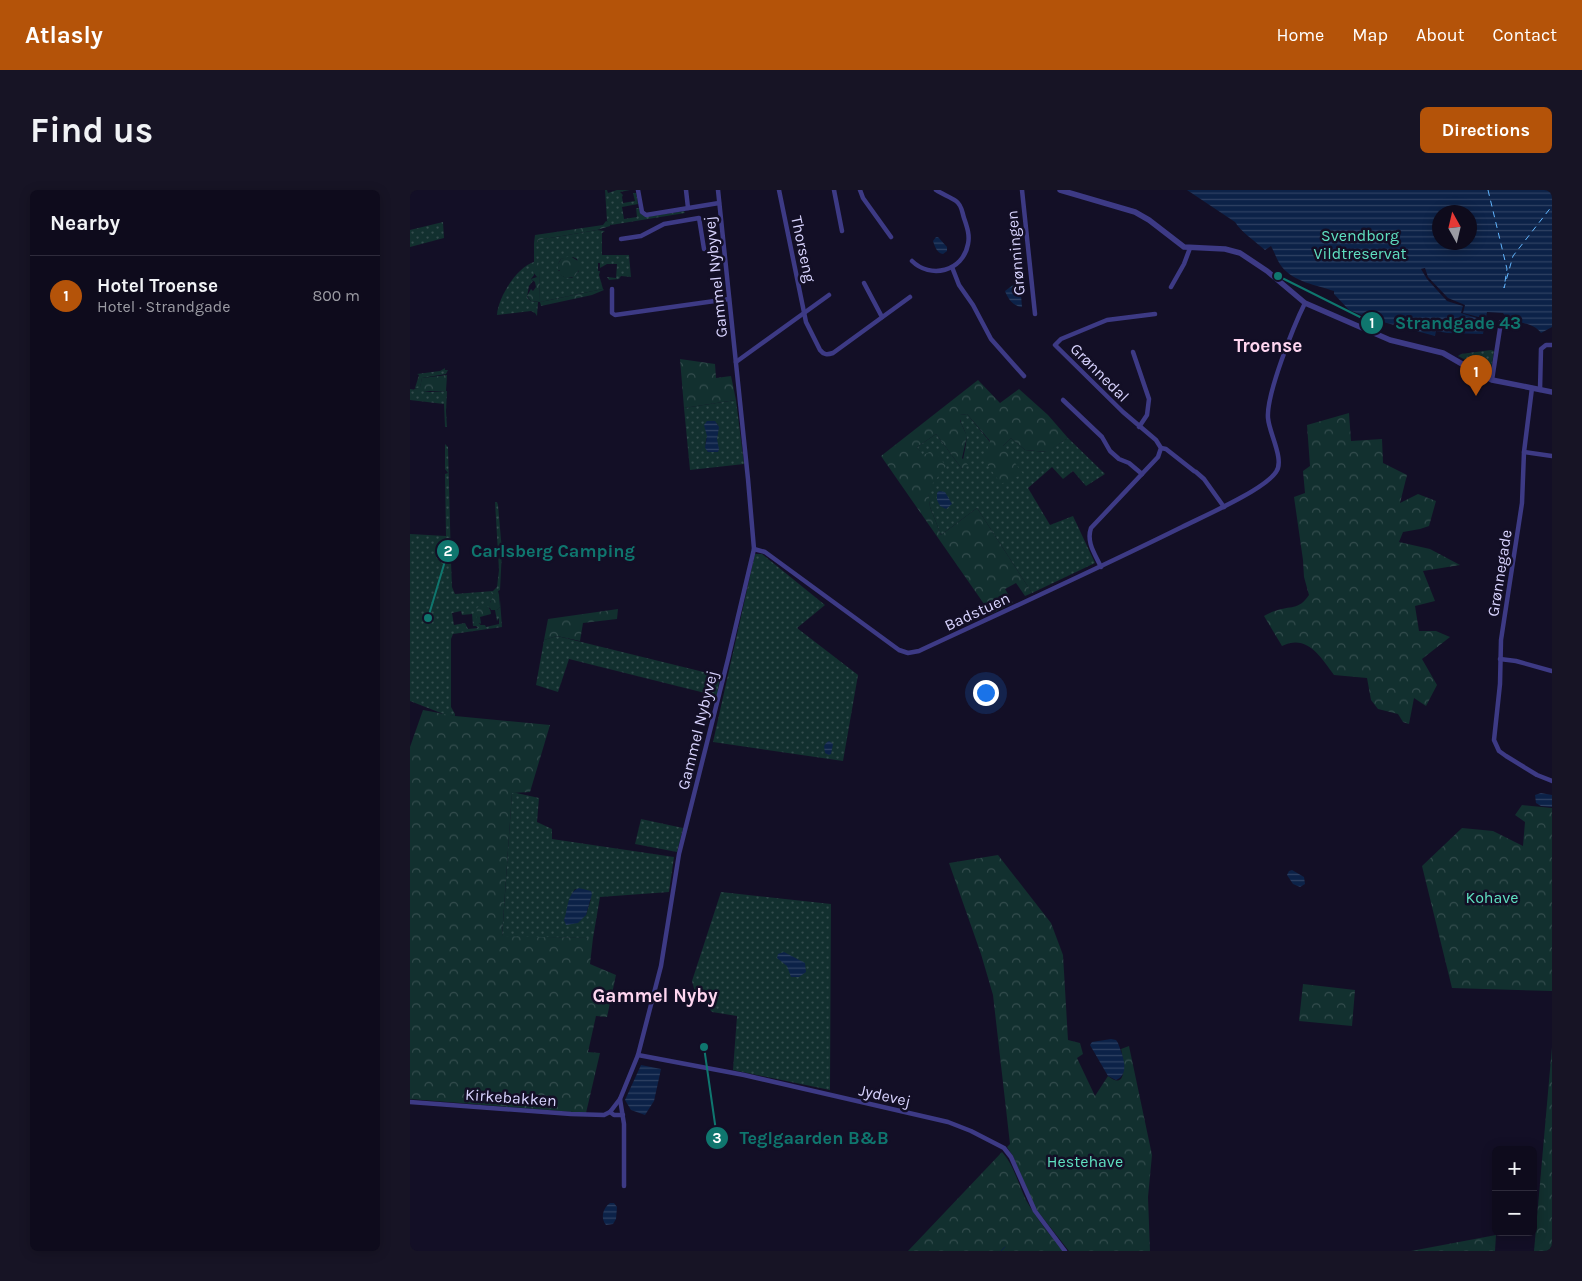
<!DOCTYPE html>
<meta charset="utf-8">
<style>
body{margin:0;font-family:Karla,sans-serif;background:#171425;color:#f1f3f6}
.controls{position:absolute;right:15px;bottom:15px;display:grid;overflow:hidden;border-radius:8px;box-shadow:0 2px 12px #0003}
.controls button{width:45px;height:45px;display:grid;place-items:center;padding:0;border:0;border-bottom:1px solid #2e2b3b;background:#0e0b1c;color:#f1f3f6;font:25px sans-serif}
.compass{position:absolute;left:1022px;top:15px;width:45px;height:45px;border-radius:50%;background:#0e0b1c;box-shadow:0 2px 12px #0003;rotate:352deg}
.you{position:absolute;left:575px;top:502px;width:18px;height:18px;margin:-12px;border:4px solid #fff;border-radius:50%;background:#1a73e8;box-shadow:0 0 0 8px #1a73e833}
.badge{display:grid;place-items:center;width:32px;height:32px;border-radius:50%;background:#b45309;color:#fff;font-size:16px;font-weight:700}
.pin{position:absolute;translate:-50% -41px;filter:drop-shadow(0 1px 2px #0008)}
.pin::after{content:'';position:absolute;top:26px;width:18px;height:15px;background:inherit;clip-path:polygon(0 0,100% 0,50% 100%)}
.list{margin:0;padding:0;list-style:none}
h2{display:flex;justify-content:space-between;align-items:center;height:65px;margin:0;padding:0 20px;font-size:21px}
h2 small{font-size:16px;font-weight:400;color:#9b9ba3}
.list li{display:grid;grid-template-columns:32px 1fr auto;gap:15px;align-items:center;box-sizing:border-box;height:80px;padding:0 20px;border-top:1px solid #2e2b3b}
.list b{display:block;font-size:19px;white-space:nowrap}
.list p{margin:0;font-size:16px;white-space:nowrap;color:#9b9ba3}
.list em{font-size:16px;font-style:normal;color:#9b9ba3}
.map{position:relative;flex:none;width:1142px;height:1061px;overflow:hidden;border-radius:8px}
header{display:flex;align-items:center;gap:30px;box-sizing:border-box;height:70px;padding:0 25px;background:#b45309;color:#fff}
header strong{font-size:24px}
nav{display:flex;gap:28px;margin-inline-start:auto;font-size:18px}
.intro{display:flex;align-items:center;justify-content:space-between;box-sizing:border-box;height:120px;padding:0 30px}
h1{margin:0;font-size:35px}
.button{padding:12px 22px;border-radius:8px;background:#b45309;color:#fff;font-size:18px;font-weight:700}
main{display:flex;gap:30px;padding:0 30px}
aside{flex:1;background:#0e0b1c;border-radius:8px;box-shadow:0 2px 12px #0003}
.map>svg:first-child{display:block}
.grass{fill:url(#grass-dots);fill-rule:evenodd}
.forest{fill:url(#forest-crowns)}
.water{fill:url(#water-rules);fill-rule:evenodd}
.pier{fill:#130f26}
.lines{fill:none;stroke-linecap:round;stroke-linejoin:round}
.stream{stroke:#0c2248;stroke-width:1}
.ferry{stroke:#62b6ff;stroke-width:1;stroke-dasharray:6 5;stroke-linecap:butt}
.minor{stroke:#3d3a85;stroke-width:4.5}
.tertiary{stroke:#3d3a85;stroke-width:5.5}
.labels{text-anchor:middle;stroke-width:5;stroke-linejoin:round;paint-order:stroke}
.park-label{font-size:16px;fill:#5fe0c0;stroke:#130f26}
.street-label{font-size:16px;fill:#d9d4ff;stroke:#130f26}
.quarter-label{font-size:19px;font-weight:bold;fill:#ffd6f0;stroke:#130f26}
.leader{fill:none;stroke:#0f766e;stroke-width:2}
.callout-dot{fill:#0f766e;stroke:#130f26;stroke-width:2}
.mark-label{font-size:15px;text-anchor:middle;font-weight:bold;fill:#fff}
.callout-label{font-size:18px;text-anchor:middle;font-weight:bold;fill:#0f766e;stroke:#130f26;stroke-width:5;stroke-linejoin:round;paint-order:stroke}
</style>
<header>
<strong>Atlasly</strong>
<nav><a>Home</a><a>Map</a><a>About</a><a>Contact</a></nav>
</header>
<div class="intro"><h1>Find us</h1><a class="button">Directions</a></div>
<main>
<aside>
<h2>Nearby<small></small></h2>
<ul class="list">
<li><span class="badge">1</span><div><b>Hotel Troense</b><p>Hotel · Strandgade</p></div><em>800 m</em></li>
</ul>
</aside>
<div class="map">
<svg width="1142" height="1061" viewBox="0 0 1142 1061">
<defs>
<pattern id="grass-dots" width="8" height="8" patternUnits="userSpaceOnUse" patternTransform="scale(1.25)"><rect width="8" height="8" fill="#12302f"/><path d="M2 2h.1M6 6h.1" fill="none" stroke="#344d4e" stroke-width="1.8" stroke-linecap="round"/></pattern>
<pattern id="forest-crowns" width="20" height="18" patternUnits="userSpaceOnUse" patternTransform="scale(1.25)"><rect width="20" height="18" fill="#12302f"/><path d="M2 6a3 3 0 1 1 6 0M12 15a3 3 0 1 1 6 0" fill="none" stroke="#344d4e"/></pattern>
<pattern id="water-rules" width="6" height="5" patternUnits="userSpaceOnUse" patternTransform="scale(1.25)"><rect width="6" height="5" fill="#0c2248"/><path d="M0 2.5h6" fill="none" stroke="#2f4163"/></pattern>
</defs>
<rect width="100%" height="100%" fill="#130f26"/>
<g class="grass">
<path d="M195,0H197L198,3L207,0H220L210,2L213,5L212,7L213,13L225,11L223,3H226L228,14L212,17L214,29L227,27L226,18H229L230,23L235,27L274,21L275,23L201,35L197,31Z"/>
<path d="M33,32L34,48L0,57V40Z"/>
<path d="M187,40L195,41L192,43V65H219L221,87L211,86L209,89L199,90L197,87L206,88L207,74H197L190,78V73H188V81H190L189,85L193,99L130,112L129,80L124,81V85L121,89L123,91L119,96L117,107L121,111L128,112L127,126L125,123L121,121L87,125C88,107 107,77 124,72V53H127L128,50ZM163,67L167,69L169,81L162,88L154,87C147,83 146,75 151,69Z"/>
<path d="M1081,160L1084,161L1081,181L1079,182L1048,166L1051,164Z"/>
<path d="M35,178V180H38L36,184L12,188L10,198H5L9,185L7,184L30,181Z"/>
<path d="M0,199L20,202L37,201L36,221L37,237H35L34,214L0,210Z"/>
<path d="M326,210L334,274L280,280L274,218ZM307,233C310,240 307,242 307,249C307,255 309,257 308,262H298C292,250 299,243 307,233Z"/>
<path d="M557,224L580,252L593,256L601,248L615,260L636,262L658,248L695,284L676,296L663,281L653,289L642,277L618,298L640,335L663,326L685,373L622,403L567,318L531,345L520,317L512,265L507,257L526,244L552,279C552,269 558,252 556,245C554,237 549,233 550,225Z"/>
<path d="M35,254L38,257L41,372L42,397L45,404L83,401L87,397L89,380L85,312H87L88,315L92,361L90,400L88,401L89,405L84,404L83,409L80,412L87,420L90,417V410L92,437L43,444L41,449V517L45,524V526L36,525L0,511V344L36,346L35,284L38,283L35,279ZM72,416L80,418L81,420H85L87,431L89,428V434L76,437L75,435H70L71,433L69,434L67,427V418ZM51,421L52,425L62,424L63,436H66L68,438L58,439L55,433L44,435L42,423Z"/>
<path d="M345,364H352L415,415L387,438L448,485L433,571L303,552Z"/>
<path d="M147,446L310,486L307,506L159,469L148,502L126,495L134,450Z"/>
<path d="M102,602L129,608L127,632L142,639V649L264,667L259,702L190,707L183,748L92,747ZM165,699L181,709L176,725L154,730C159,720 158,709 165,699Z"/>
<path d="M231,629L273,638L267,662L225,654Z"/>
<path d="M311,702L421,714L420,900L323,880L327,826L302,822L285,802L282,791Z"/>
</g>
<g class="forest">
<path d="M196,31L201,33L200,36L187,40L128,50L127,53H124L125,45L193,35Z"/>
<path d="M160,66L168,71L170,79L164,87L156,88L152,86L148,82L150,80H148V74L151,69Z"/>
<path d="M126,72L129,73L130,112L193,99L194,100L182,105L131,116L130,112L121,111L117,106L121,99L123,101L126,97L125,92L121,89L127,87L123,82L124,73Z"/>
<path d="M270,169L305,174L306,188L321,186L326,210L274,218Z"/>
<path d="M37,185L36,201H5L4,199L10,197L12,188Z"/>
<path d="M568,190L590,213L609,199L638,225L658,248L637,262L615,260L601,248L593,256L613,284L591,294L574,270L580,251L557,224L550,225V231L557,246L552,268L558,275L552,279L526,244L507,257L513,265L524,260L536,276L518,300L520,317L531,345L567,318L622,403L615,406L606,393L595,399L603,413L581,424L471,266Z"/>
<path d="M939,223L941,251L972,249L973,273L997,285L990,313L1008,304L1026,311L1019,336L1010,339L993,342L989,352L1020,359L1050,375L1013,381L1025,411L1005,416L1009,441H1026L1040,447L1012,469L1027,495L1016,516L1004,508L999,534L993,532L988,524L968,519L961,510L957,488L924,485C910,466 897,444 872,456L854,426C857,424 861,422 865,421C881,415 888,421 899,405L894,387L893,370L884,307L895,303L893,281L900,276L897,235Z"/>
<path d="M81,401H86L89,405L90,417L87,420L84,419L80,413L84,404Z"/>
<path d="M72,415C77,414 81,419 81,424L70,427L71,433L66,434L67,418Z"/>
<path d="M208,419L207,429L173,433L170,451L147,446L134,450L138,429Z"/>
<path d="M13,520L45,526L140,535L120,602L102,603L92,746L183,748L180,774L206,785L197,827L186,826L178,862L190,863L176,923L0,909V557Z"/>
<path d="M1112,615L1142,618V801L1042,798L1012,676L1052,638L1083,641L1113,656L1115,632L1105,625Z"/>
<path d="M588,665L641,733L653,765L658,850L670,853L673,864L667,868L685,906L698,886C719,903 713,868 711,859L719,856L742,965L738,1007L740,1061H659L626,1019L603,966L597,957L600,954L583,805L571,764L539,673Z"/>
<path d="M893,794L945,800L942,836L889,831Z"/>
<path d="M1142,857V1061H1124Z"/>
<path d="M592,962C604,975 608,994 616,1010C626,1028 640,1045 653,1061H498Z"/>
<path d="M1086,1045L1085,1061H1001Z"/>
</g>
<g class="water">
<path d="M777,0H1142V137L1131,143C1122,129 1101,136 1093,123L1077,122L1073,144L1037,143L1026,141L1025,146L962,129L939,120L924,104V101C906,95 884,92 872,77C867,71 865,63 861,56L855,60C845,51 832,43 825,32ZM1030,22H1060V52H1030Z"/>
<path d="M526,47H528L537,57V61L533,64C527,63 525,57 523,51Z"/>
<path d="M607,92H610L614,95L611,105L612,117C603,116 598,109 595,101Z"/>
<path d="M297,231H305L309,237L307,249L309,259L308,262H298L295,258L297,246L294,235Z"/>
<path d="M529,301L535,302L542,314L536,319L530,316L527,310V303Z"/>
<path d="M419,551L423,554L421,564L419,565L415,563L414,556L416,553Z"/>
<path d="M1131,603L1142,605V617L1131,616L1126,613L1125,605Z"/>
<path d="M882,680L894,687L895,694L890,697L883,694L877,685L879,681Z"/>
<path d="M169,698L181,701L182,704L176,725L168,733L156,735L154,730C158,720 157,702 169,698Z"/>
<path d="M374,762L395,773L396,782L389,787H381L377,776L367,768L368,764Z"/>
<path d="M701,849L706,850L708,853C712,864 721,884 706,890L698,886L680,855L682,852Z"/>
<path d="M231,875L251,879L244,911L235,925L221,920L215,910Z"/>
<path d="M200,1013H204L207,1017L206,1029L203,1034L196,1035C190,1028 193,1018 200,1013Z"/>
</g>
<path class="pier" d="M1015,78L1018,87L1038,108L1055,115L1053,123L1076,129V131L1051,123L1053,116L1037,111L1017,89L1011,79Z"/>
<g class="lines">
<path class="stream" d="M591,1061L595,1057"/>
<path class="ferry" d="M1078,0L1097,79L1094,98L1103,66L1142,16"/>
<g class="minor">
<path d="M228,0L232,22L236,25L309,13"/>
<path d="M276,0L278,18"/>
<path d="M369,0L396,132L410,160C414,165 417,165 423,163L500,107"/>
<path d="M424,0L432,41"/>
<path d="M450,0L453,8L481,47"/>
<path d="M612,0L625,124"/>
<path d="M211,49L231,46L254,34L289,28L294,59"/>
<path d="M502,71C520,89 553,82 558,54C560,45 557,37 554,28C552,22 552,15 546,11C540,7 532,4 526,0"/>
<path d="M542,77L549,95L563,115L581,149L614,186"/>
<path d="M454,93L472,127"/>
<path d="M761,97L774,74L780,58"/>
<path d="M202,99V123L205,125L319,109"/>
<path d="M723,162L739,209L737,225L729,237"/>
<path d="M326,172L419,105"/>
<path d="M1082,190L1091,132"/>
<path d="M1122,198L1114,262L1112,313L1091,450L1090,494L1084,550L1089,561L1096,566L1127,585L1142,591"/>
<path d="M1130,200L1131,159L1136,155H1142"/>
<path d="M653,210L692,247L700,261L709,269L719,273L732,284"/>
<path d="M751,258L756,259L784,281"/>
<path d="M1114,262L1142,266"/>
<path d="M786,282L794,289L814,317"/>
<path d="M344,359L355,362L489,460L498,463L509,461C597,420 685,380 772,337C794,326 854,300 866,282C875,270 859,243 858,228C856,205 884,135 895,113"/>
<path d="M691,377C685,364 676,352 681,338L748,267L751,258L746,250L713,222L645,155L651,149L697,130L745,124"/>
<path d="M1090,469L1106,471L1142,481"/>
<path d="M228,865L334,885L538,932L561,941L594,958L601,967L625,1021L655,1061"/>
<path d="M210,909L214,934V996"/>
<path d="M0,912L161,924L194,925L200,922L210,909L228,865L251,776L269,664L318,469L344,359L338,289L308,0"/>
<path d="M200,922L204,925H213"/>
</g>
<path class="tertiary" d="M650,0L725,22L739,30L774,57L815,59L830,63L857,81L895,113L980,150L1033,163L1059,178L1082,190L1142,202"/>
</g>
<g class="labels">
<g class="park-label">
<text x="950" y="51">Svendborg<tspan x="950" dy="18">Vildtreservat</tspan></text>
<text x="1082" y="713">Kohave</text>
<text x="675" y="977">Hestehave</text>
</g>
<g class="street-label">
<text transform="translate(394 59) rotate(78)" y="6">Thorseng</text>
<text transform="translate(605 63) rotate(-95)" y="6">Grønningen</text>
<text transform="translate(305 87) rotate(-96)" y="6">Gammel Nybyvej</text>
<text transform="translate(690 182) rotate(45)" y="6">Grønnedal</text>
<text transform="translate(1089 383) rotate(-81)" y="6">Grønnegade</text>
<text transform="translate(567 421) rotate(-25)" y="6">Badstuen</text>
<text transform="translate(287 540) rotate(-76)" y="6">Gammel Nybyvej</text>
<text transform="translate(475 905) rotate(13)" y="6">Jydevej</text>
<text transform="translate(101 907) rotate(4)" y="6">Kirkebakken</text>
</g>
<g class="quarter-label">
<text x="858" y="162">Troense</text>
<text x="245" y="812">Gammel Nyby</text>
</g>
</g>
<path class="leader" d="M868 86L962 133M18 428L38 361M294 857L307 948"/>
<g class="callout-dot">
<circle cx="868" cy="86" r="5"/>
<circle cx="18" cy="428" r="5"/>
<circle cx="294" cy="857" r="5"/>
<circle cx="962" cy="133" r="12"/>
<circle cx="38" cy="361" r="12"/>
<circle cx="307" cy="948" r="12"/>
</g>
<g class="mark-label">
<text x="962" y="138">1</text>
<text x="38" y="366">2</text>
<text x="307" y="953">3</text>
</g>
<g class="callout-label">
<text x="1048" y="139">Strandgade 43</text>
<text x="143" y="367">Carlsberg Camping</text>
<text x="404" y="954">Teglgaarden B&amp;B</text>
</g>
</svg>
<div class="controls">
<button>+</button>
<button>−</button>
</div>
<svg class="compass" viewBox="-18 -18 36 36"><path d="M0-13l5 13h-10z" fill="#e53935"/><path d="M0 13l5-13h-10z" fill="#9b9ba3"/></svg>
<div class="you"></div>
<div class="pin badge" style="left:1066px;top:206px">1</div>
</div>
</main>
